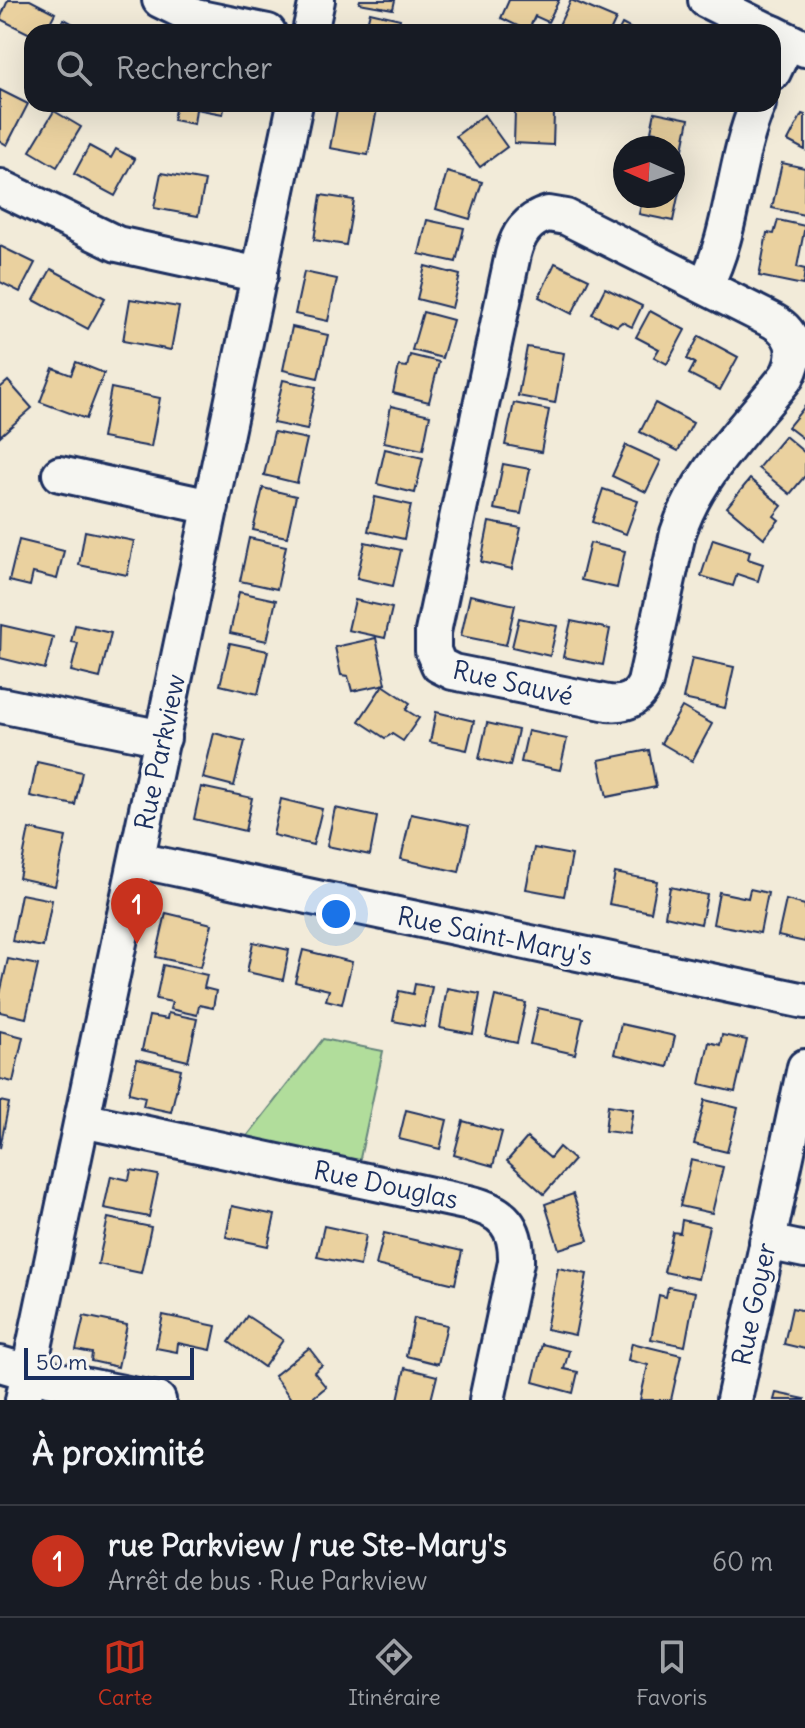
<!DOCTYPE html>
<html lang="fr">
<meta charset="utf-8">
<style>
body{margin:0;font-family:Delius,sans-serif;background:#20242c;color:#f1f3f6}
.compass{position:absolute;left:613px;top:136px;width:72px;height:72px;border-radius:50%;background:#171b24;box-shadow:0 8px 32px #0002;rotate:273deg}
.scale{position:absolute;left:24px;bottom:20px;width:170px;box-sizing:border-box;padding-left:8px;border:4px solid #1b2f5e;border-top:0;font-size:22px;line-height:28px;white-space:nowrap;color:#1b2f5e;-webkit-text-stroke:6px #f6f6f2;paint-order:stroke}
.you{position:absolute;left:336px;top:914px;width:28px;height:28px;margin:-20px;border:6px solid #fff;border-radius:50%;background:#1a73e8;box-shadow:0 0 0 12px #1a73e833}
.badge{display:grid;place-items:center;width:52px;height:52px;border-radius:50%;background:#c8321e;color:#fff;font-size:26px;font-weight:700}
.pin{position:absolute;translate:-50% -66px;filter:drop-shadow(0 2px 4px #0008)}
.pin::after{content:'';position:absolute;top:42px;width:28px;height:24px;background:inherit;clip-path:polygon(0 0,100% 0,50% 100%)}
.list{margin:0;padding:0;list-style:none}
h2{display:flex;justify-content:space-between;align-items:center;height:104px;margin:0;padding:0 32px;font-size:34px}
h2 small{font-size:26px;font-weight:400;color:#9ea1a6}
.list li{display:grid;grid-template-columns:52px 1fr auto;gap:24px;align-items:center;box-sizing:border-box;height:112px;padding:0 32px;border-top:2px solid #363941}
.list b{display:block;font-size:30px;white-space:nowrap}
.list p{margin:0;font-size:26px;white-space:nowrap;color:#9ea1a6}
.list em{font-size:26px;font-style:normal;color:#9ea1a6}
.icon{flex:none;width:44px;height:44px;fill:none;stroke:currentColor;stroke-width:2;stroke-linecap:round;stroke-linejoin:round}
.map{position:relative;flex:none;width:805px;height:1400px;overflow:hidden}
.search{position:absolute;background:#171b24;box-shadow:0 8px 32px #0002;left:24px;right:24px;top:24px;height:88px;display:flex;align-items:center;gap:20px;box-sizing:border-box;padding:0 28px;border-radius:24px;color:#9ea1a6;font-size:30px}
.sheet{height:216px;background:#171b24}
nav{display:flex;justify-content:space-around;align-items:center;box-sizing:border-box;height:112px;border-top:2px solid #363941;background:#171b24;font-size:22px;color:#9ea1a6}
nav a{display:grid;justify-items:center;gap:4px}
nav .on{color:#c8321e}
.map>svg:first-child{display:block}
.green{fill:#b1dd9b;stroke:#66867c;stroke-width:2}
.building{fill:#ead19f;stroke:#1b2f5e;stroke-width:2}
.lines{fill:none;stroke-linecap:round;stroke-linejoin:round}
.minor-casing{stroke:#1b2f5e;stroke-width:40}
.minor{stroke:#f6f6f2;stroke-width:34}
.labels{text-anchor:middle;stroke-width:7;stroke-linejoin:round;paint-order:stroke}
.street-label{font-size:26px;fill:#1b2f5e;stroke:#f6f6f2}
</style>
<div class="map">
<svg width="805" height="1400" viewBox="0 0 805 1400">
<rect width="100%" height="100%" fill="#f2ebd9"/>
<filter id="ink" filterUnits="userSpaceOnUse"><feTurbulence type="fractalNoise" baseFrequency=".0125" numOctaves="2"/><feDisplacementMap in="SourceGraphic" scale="16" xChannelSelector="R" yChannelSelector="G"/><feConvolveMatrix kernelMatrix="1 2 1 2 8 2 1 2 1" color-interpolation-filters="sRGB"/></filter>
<g filter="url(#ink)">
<path class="green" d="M323,1039L383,1051L359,1163L245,1139Z"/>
<g class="building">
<path d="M8,0H30L55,13L45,32H32V35L0,19Z"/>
<path d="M360,0H395L393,9L359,3Z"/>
<path d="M509,0H559L548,22L535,16L528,31L501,18Z"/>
<path d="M571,0L616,19L610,32H568L558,27Z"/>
<path d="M370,12L400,19L397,32H365Z"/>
<path d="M64,19L88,32H57Z"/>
<path d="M622,24L637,32H618Z"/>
<path d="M0,90L28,104L7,145L0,141Z"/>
<path d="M176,104H225L223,114L196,109L194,124L173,120Z"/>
<path d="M338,104H378L368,155L330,148Z"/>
<path d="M54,111L81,127L57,167L30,151Z"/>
<path d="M515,111L554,113L553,145L514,143Z"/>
<path d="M655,112L689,119L680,164L673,162V148H653L656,132L651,131Z"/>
<path d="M802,114L805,115V150L788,141Z"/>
<path d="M484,115L507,147L480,167L456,136Z"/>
<path d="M89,146L111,158L116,149L135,159L115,196L74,174Z"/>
<path d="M782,163L805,168L804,215L772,208Z"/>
<path d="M447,172L482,182L470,219L436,209Z"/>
<path d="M161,173L205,181L198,216L154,208Z"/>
<path d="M673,175L682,177L673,221L639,214L643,196H673Z"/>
<path d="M321,195L354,200L346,245L314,240Z"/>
<path d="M427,220L464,228L456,262L419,254Z"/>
<path d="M778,220L805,226L797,267L805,269L803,285L759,276L767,233L774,234Z"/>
<path d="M0,246L35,263L20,292L0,282Z"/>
<path d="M555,263L589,279L572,314L539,297Z"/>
<path d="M425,266L460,275L452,308L417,299Z"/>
<path d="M51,269L105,298L88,329L34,300Z"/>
<path d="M304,272L337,279L328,321L295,314Z"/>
<path d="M605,288L642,306L632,327L622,322L617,326L592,314Z"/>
<path d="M130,299L179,307L171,350L123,341Z"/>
<path d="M650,311L685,330L667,364L654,357L659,349L636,337Z"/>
<path d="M423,312L453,320L442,358L412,350Z"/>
<path d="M292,327L328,335L318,378L283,370Z"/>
<path d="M699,336L738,357L720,390L689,374L695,363L687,359Z"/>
<path d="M527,347L564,353L555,403L518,396Z"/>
<path d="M410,355L439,362L429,402L393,393L399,366L407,367Z"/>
<path d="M76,362L104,373L86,419L40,402L53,368L71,375Z"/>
<path d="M283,380L316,387L307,430L273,423Z"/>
<path d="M8,381L32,408L0,436V388Z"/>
<path d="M111,388L160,398L151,447L102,438Z"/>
<path d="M514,403L549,410L541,452L505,445Z"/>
<path d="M655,403L693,423L678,451L640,432Z"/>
<path d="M391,406L430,415L423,450L384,442Z"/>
<path d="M805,406V440L788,427Z"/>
<path d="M274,432L307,439L297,483L264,475Z"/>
<path d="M785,436L805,453V476L790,494L758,468Z"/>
<path d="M626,445L661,461L646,492L612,476Z"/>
<path d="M385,449L423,458L415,493L377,484Z"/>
<path d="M503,464L530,469L521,514L494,509Z"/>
<path d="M750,479L782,506L774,516L779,520L764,538L727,507Z"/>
<path d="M263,488L296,496L287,537L253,530Z"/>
<path d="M603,489L638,501L626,534L592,522Z"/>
<path d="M375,497L411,505L404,539L368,531Z"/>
<path d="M489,522L521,528L512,569L481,562Z"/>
<path d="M85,531L134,541L127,575L79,565Z"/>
<path d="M249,538L286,546L277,589L240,581Z"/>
<path d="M713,539L750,551L748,559L763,564L758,581L737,574L733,586L701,576Z"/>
<path d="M19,540L64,551L57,579L33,573L30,586L9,581Z"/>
<path d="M365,542L401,550L393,586L357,578Z"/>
<path d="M590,543L625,551L617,588L581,580Z"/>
<path d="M239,592L276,600L267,641L230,633Z"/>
<path d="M470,595L515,605L506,645L461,636Z"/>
<path d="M355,600L392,608L385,638L348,630Z"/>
<path d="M519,618L557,626L550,656L512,647Z"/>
<path d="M571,621L610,629L603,665L563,657Z"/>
<path d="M1,625L53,637L45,669L0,658Z"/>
<path d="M75,625L111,633L100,678L71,671L78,643L71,642Z"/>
<path d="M376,638L386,684L352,691L348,676L341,675L335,647Z"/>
<path d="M230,643L268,651L258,694L220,685Z"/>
<path d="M692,658L734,667L725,708L683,699Z"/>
<path d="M383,685L410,703L406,710L419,718L403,741L392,734L385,738L359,721Z"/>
<path d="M682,707L712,724L692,761L661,743Z"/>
<path d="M436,712L474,721L467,750L430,742Z"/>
<path d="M487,723L518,730L510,766L479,759Z"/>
<path d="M528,731L567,739L560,770L521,762Z"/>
<path d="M214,733L245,741L234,786L203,778Z"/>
<path d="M649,750L656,787L607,797L599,760Z"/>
<path d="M37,762L82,772L75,805L30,796Z"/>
<path d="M201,787L252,798L245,831L194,819Z"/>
<path d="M281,799L322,809L313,845L273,835Z"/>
<path d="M335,808L377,817L370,855L327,846Z"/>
<path d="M411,814L469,826L459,872L401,859Z"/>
<path d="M29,829L66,837L55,886L19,878Z"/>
<path d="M534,848L572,855L564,896L526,889Z"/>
<path d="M615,873L657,881L651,912L609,904Z"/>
<path d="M670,887L707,895L701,924L665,916Z"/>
<path d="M750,889L768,893L760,933L713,924L719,892L748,898Z"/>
<path d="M21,894L52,900L43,947L12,941Z"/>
<path d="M786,900L805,905V942L778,936Z"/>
<path d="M166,913L212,924L201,967L156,957Z"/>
<path d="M253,942L289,950L283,980L247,972Z"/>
<path d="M303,950L352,962L342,1004L326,1000L329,990L295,982Z"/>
<path d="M8,959L38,965L26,1018L0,1012V994Z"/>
<path d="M163,965L207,975L204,988L216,991L213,1008L199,1005L197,1015L170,1009L172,1002L156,999Z"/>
<path d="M415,984L432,987L424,1027L393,1021L399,991L413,994Z"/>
<path d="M447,988L480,994L473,1034L440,1028Z"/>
<path d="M495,996L526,1003L517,1043L486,1036Z"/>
<path d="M538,1008L583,1018L575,1054L530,1044Z"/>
<path d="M168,1013L197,1019L188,1061L142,1050L149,1016L167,1019Z"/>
<path d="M621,1024L675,1036L668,1067L614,1054Z"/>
<path d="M0,1031L23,1037L13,1082L0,1079Z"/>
<path d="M722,1035L747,1040L735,1092L700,1084L709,1042L720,1045Z"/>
<path d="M137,1059L181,1069L171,1112L143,1106L145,1097L129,1093Z"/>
<path d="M705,1100L738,1108L727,1152L694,1144Z"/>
<path d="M0,1101L9,1103L0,1148Z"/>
<path d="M608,1105L633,1109L629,1134L605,1131Z"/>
<path d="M406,1110L447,1120L440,1149L399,1139Z"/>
<path d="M463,1121L502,1132L493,1166L454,1155Z"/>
<path d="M527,1138L550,1158L559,1147L574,1160L544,1194L507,1161Z"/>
<path d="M691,1160L723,1167L712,1213L680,1206Z"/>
<path d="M131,1170L158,1175L149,1217L104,1208L111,1176L129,1180Z"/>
<path d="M573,1194L588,1240L559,1249L545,1204Z"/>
<path d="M232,1206L275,1215L268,1246L226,1237Z"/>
<path d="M108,1218L151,1227L141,1273L98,1264Z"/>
<path d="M682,1220L709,1226L698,1279L664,1272L673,1232L680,1233Z"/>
<path d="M324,1226L366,1235L360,1266L317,1257Z"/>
<path d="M384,1233L462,1251L455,1284L376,1265Z"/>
<path d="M558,1268L587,1274L575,1335L546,1329Z"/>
<path d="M668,1287L695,1292L685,1346L651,1339L659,1295L666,1297Z"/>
<path d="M792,1308L805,1311V1349L784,1344Z"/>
<path d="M163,1315L216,1326L211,1350L178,1343L177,1352L156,1348Z"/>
<path d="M84,1316L127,1325L118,1367L91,1361L92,1353L76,1350Z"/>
<path d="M247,1316L283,1340L264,1367L229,1342Z"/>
<path d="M414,1318L447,1325L438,1364L406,1356Z"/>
<path d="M632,1343L681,1355L671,1400H640L648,1365L628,1360Z"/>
<path d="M542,1344L569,1351L564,1369L578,1372L573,1393L533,1382Z"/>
<path d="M309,1348L322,1365L314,1372L326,1387L310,1400H292L274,1376Z"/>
<path d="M405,1368L437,1376L431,1400H398Z"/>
<path d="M776,1393L805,1399V1400H774Z"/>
</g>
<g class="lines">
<defs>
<g id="minor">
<path d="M160,0L195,17L268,32"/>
<path d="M706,0L770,32"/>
<path d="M310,32L317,0"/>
<path d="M773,33L805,49"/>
<path d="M773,72L788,41"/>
<path d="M0,187L117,244L260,275"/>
<path d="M548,214L566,217L773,321C795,333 799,354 787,376C749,425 697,473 678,533L645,683C638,699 626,705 608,703L453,672L439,665L433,651V632L513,254C518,234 527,220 548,214Z"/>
<path d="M705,286C734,230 733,162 758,104"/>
<path d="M60,474L211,507"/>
<path d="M0,705L163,738"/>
<path d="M137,860L805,1001"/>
<path d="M82,1120L469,1203C503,1211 517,1226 516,1262L487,1400"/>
<path d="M767,1242L805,1250"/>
<path d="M0,1364L48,1378L158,1400"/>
<path d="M23,1400L295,104"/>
<path d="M734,1400L805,1067"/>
</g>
</defs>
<use href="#minor" class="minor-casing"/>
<use href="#minor" class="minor"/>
</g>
</g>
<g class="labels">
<g class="street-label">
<text transform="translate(513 683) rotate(13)" y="9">Rue Sauvé</text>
<text transform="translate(160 752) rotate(-78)" y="9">Rue Parkview</text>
<text transform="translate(495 936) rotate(12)" y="9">Rue Saint-Mary's</text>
<text transform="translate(386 1185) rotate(12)" y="9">Rue Douglas</text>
<text transform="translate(754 1304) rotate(-78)" y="9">Rue Goyer</text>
</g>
</g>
</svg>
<svg class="compass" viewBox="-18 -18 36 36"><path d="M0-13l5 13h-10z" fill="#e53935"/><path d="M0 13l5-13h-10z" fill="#9ea1a6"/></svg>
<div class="scale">50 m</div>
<div class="you"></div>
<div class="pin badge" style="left:137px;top:944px">1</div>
<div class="search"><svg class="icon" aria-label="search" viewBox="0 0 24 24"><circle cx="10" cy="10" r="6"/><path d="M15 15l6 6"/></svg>Rechercher</div>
</div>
<section class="sheet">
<h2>À proximité<small></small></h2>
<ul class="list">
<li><span class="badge">1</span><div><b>rue Parkview / rue Ste-Mary's</b><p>Arrêt de bus · Rue Parkview</p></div><em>60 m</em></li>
</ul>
</section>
<nav>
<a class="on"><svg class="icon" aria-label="map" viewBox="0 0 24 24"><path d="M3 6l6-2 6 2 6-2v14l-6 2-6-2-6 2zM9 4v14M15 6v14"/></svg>Carte</a>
<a><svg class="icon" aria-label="directions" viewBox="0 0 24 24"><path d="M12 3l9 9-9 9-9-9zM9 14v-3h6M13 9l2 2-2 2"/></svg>Itinéraire</a>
<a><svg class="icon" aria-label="saved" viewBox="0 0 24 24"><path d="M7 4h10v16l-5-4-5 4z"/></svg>Favoris</a>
</nav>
